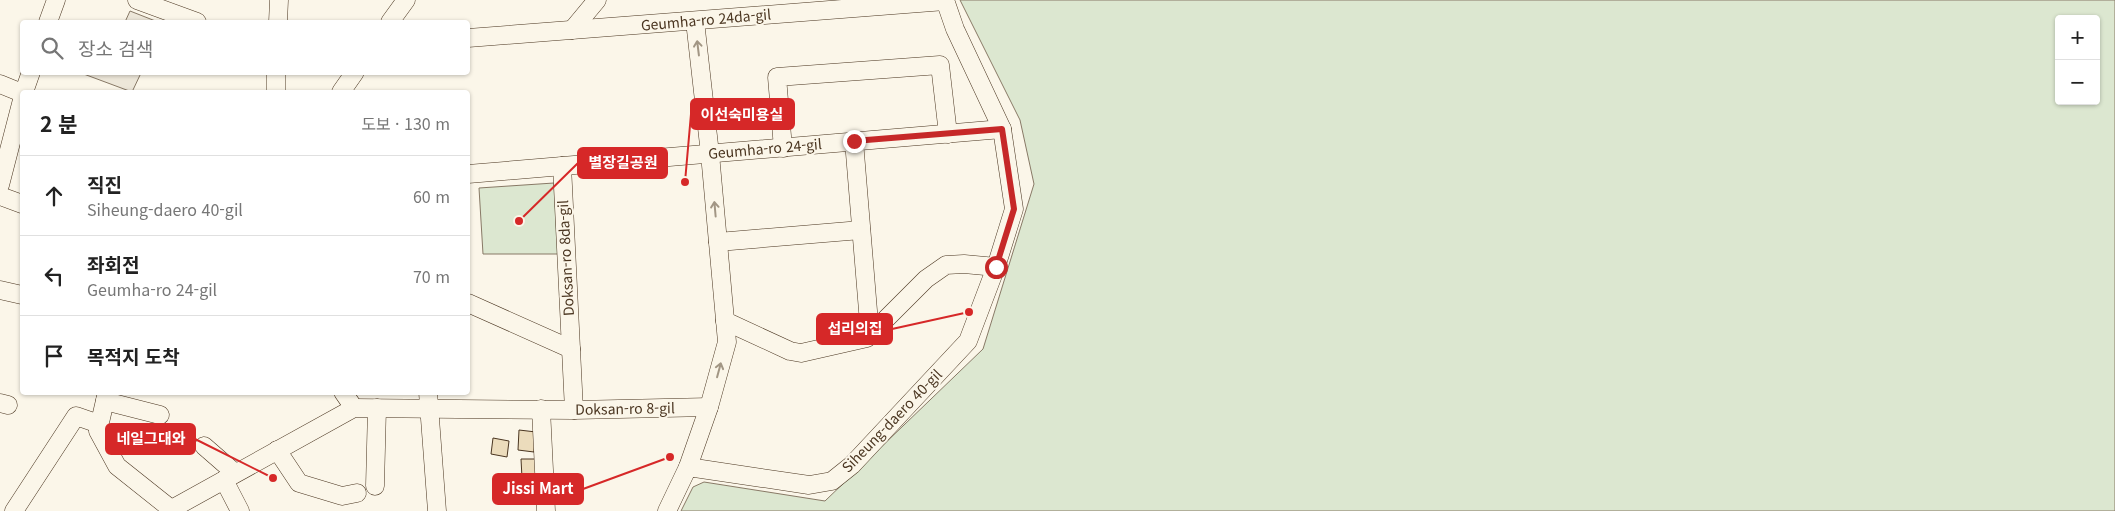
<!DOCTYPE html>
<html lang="ko">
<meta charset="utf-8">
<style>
body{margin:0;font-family:Georgia,"Noto Sans KR",serif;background:#f2f2f2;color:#222}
.controls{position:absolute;right:15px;top:15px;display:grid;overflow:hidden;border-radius:5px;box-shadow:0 1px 4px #0004}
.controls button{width:45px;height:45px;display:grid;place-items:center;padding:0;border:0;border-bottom:1px solid #e0e0e0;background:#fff;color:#222;font:25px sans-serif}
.stop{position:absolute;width:15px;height:15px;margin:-11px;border:4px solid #c62828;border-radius:50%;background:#fff}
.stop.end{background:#c62828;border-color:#fff;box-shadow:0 1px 5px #0008}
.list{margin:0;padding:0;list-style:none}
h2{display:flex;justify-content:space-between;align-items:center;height:65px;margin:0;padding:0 20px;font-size:21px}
h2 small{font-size:16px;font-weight:400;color:#767676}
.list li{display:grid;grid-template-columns:32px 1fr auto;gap:15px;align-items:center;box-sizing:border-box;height:80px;padding:0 20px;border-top:1px solid #e0e0e0}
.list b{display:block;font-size:19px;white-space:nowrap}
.list p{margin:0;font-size:16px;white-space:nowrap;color:#767676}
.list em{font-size:16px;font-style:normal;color:#767676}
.icon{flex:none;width:28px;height:28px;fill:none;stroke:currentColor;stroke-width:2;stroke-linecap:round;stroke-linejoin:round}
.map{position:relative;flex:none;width:2115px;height:511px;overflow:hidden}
.search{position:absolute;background:#fff;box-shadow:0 1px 4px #0004;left:20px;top:20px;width:450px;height:55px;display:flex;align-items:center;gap:12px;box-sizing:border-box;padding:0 18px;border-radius:5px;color:#767676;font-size:19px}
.panel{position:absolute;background:#fff;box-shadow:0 1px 4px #0004;left:20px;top:90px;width:450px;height:305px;border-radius:5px}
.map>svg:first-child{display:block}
.green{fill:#dce7d0;stroke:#887966;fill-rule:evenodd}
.parking{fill:#ede7d9;stroke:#887966}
.building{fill:#ecdcbc;stroke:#4a3520}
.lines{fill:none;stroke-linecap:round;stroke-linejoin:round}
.minor-casing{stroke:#4a3520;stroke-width:19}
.minor{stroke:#fbf6e9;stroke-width:18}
.oneway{stroke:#a29684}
.route{stroke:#c62828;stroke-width:6}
.labels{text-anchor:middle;stroke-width:4;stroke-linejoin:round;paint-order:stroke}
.street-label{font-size:14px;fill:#4a3520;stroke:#fbf6e9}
.leader{fill:none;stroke:#d62828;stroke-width:2}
.callout-dot{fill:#d62828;stroke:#fbf6e9;stroke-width:2}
.callout{fill:#d62828;stroke:#d62828;stroke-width:2}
.callout-label{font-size:15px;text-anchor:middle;font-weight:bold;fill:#fff}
</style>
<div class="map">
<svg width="2115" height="511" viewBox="0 0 2115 511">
<rect width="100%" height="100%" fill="#fbf6e9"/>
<g class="green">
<path d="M960,0H2115V511H681L693,487L704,482L825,501L983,349L1034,184L1020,120ZM2059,19H2096V101H2059Z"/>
<path d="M554,183L558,254H483L479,188Z"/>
</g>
<g class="parking">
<path d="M130,11L158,22H125Z"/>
<path d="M81,73L141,72V73L132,92Z"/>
</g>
<g class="building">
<path d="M519,430L536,432L534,452L518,450Z"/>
<path d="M493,438L509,441L507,457L491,454Z"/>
<path d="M521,459H537L538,477L522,478Z"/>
</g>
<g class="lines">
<defs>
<g id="minor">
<path d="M137,0L197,22"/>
<path d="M48,22L56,0"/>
<path d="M278,22L279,0"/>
<path d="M390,22L406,0"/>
<path d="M572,30L597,0"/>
<path d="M468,38L945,1"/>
<path d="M0,84L22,93"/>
<path d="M24,92L31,72"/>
<path d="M276,92V72"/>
<path d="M341,92L355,72"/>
<path d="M854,141L870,335"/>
<path d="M783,148L777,77L940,65L948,134"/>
<path d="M562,166L574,410"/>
<path d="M468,174L1002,129"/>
<path d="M0,185L22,100"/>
<path d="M0,196L22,204"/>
<path d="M718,242L861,230"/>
<path d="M0,290L22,295"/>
<path d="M468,303L571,349"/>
<path d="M725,321L790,351L801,353L867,338L926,279L946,265L964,264L996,267"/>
<path d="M107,392L98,431L117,466L171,509"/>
<path d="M343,392L354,408"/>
<path d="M428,392L437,511"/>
<path d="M105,401L160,415"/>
<path d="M0,403L8,405"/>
<path d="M541,409L546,511"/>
<path d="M204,446L235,473"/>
<path d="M277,450L299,483L342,496L357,493"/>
<path d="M688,467L709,407L727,342L710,154L695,21"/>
<path d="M224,480L240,511"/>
<path d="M375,486L377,408"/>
<path d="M14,511L76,416L99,424"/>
<path d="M168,511L354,408L574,410L709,407"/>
<path d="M667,511L688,467L809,485L832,481L852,465L968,341L996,267L1014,209L1002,129L955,29L945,0"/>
</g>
</defs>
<use href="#minor" class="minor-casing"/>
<use href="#minor" class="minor"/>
</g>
<defs><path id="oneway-shaft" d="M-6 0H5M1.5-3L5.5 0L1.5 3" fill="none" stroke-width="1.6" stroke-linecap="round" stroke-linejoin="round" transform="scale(1.25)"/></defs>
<g class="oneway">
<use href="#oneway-shaft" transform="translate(698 48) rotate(-97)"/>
<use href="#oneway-shaft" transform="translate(715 209) rotate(-95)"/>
<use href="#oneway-shaft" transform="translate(719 370) rotate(-75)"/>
</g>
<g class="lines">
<path class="route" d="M854,141L1002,129L1014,209L996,267"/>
</g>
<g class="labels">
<g class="street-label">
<text transform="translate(706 20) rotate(-5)" y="5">Geumha-ro 24da-gil</text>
<text transform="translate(765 149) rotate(-5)" y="5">Geumha-ro 24-gil</text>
<text transform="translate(566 258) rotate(-93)" y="5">Doksan-ro 8da-gil</text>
<text transform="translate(625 409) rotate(-1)" y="5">Doksan-ro 8-gil</text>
<text transform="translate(892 421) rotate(-46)" y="5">Siheung-daero 40-gil</text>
</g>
</g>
<path class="leader" d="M685 182L691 114M519 221L578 163M969 312L892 329M273 478L195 439M670 457L583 489"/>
<g class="callout-dot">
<circle cx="685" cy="182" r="5"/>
<circle cx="519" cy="221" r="5"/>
<circle cx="969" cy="312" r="5"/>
<circle cx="273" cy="478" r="5"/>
<circle cx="670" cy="457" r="5"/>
</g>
<g class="callout">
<rect x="691" y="99" width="103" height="30" rx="5"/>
<rect x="578" y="148" width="89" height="30" rx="5"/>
<rect x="817" y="314" width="75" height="30" rx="5"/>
<rect x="106" y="424" width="89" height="30" rx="5"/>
<rect x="493" y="474" width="90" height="30" rx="5"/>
</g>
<g class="callout-label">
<text x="742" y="120">이선숙미용실</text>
<text x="623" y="168">별장길공원</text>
<text x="855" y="334">섭리의집</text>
<text x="151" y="444">네일그대와</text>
<text x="538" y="494">Jissi Mart</text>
</g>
</svg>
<div class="controls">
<button>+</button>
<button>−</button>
</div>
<div class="stop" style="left:996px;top:267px"></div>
<div class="stop end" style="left:854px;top:141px"></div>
<div class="search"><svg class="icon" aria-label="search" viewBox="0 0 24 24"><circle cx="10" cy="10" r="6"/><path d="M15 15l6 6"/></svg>장소 검색</div>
<section class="panel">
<h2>2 분<small>도보 · 130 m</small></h2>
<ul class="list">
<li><svg class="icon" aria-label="ahead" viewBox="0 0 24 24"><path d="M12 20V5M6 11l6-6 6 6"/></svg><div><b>직진</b><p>Siheung-daero 40-gil</p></div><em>60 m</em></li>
<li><svg class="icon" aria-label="left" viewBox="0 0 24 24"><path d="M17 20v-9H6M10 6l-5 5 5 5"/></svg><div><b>좌회전</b><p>Geumha-ro 24-gil</p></div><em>70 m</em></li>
<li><svg class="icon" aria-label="arrive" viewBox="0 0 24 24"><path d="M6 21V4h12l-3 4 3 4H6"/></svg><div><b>목적지 도착</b></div></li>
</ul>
</section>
</div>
